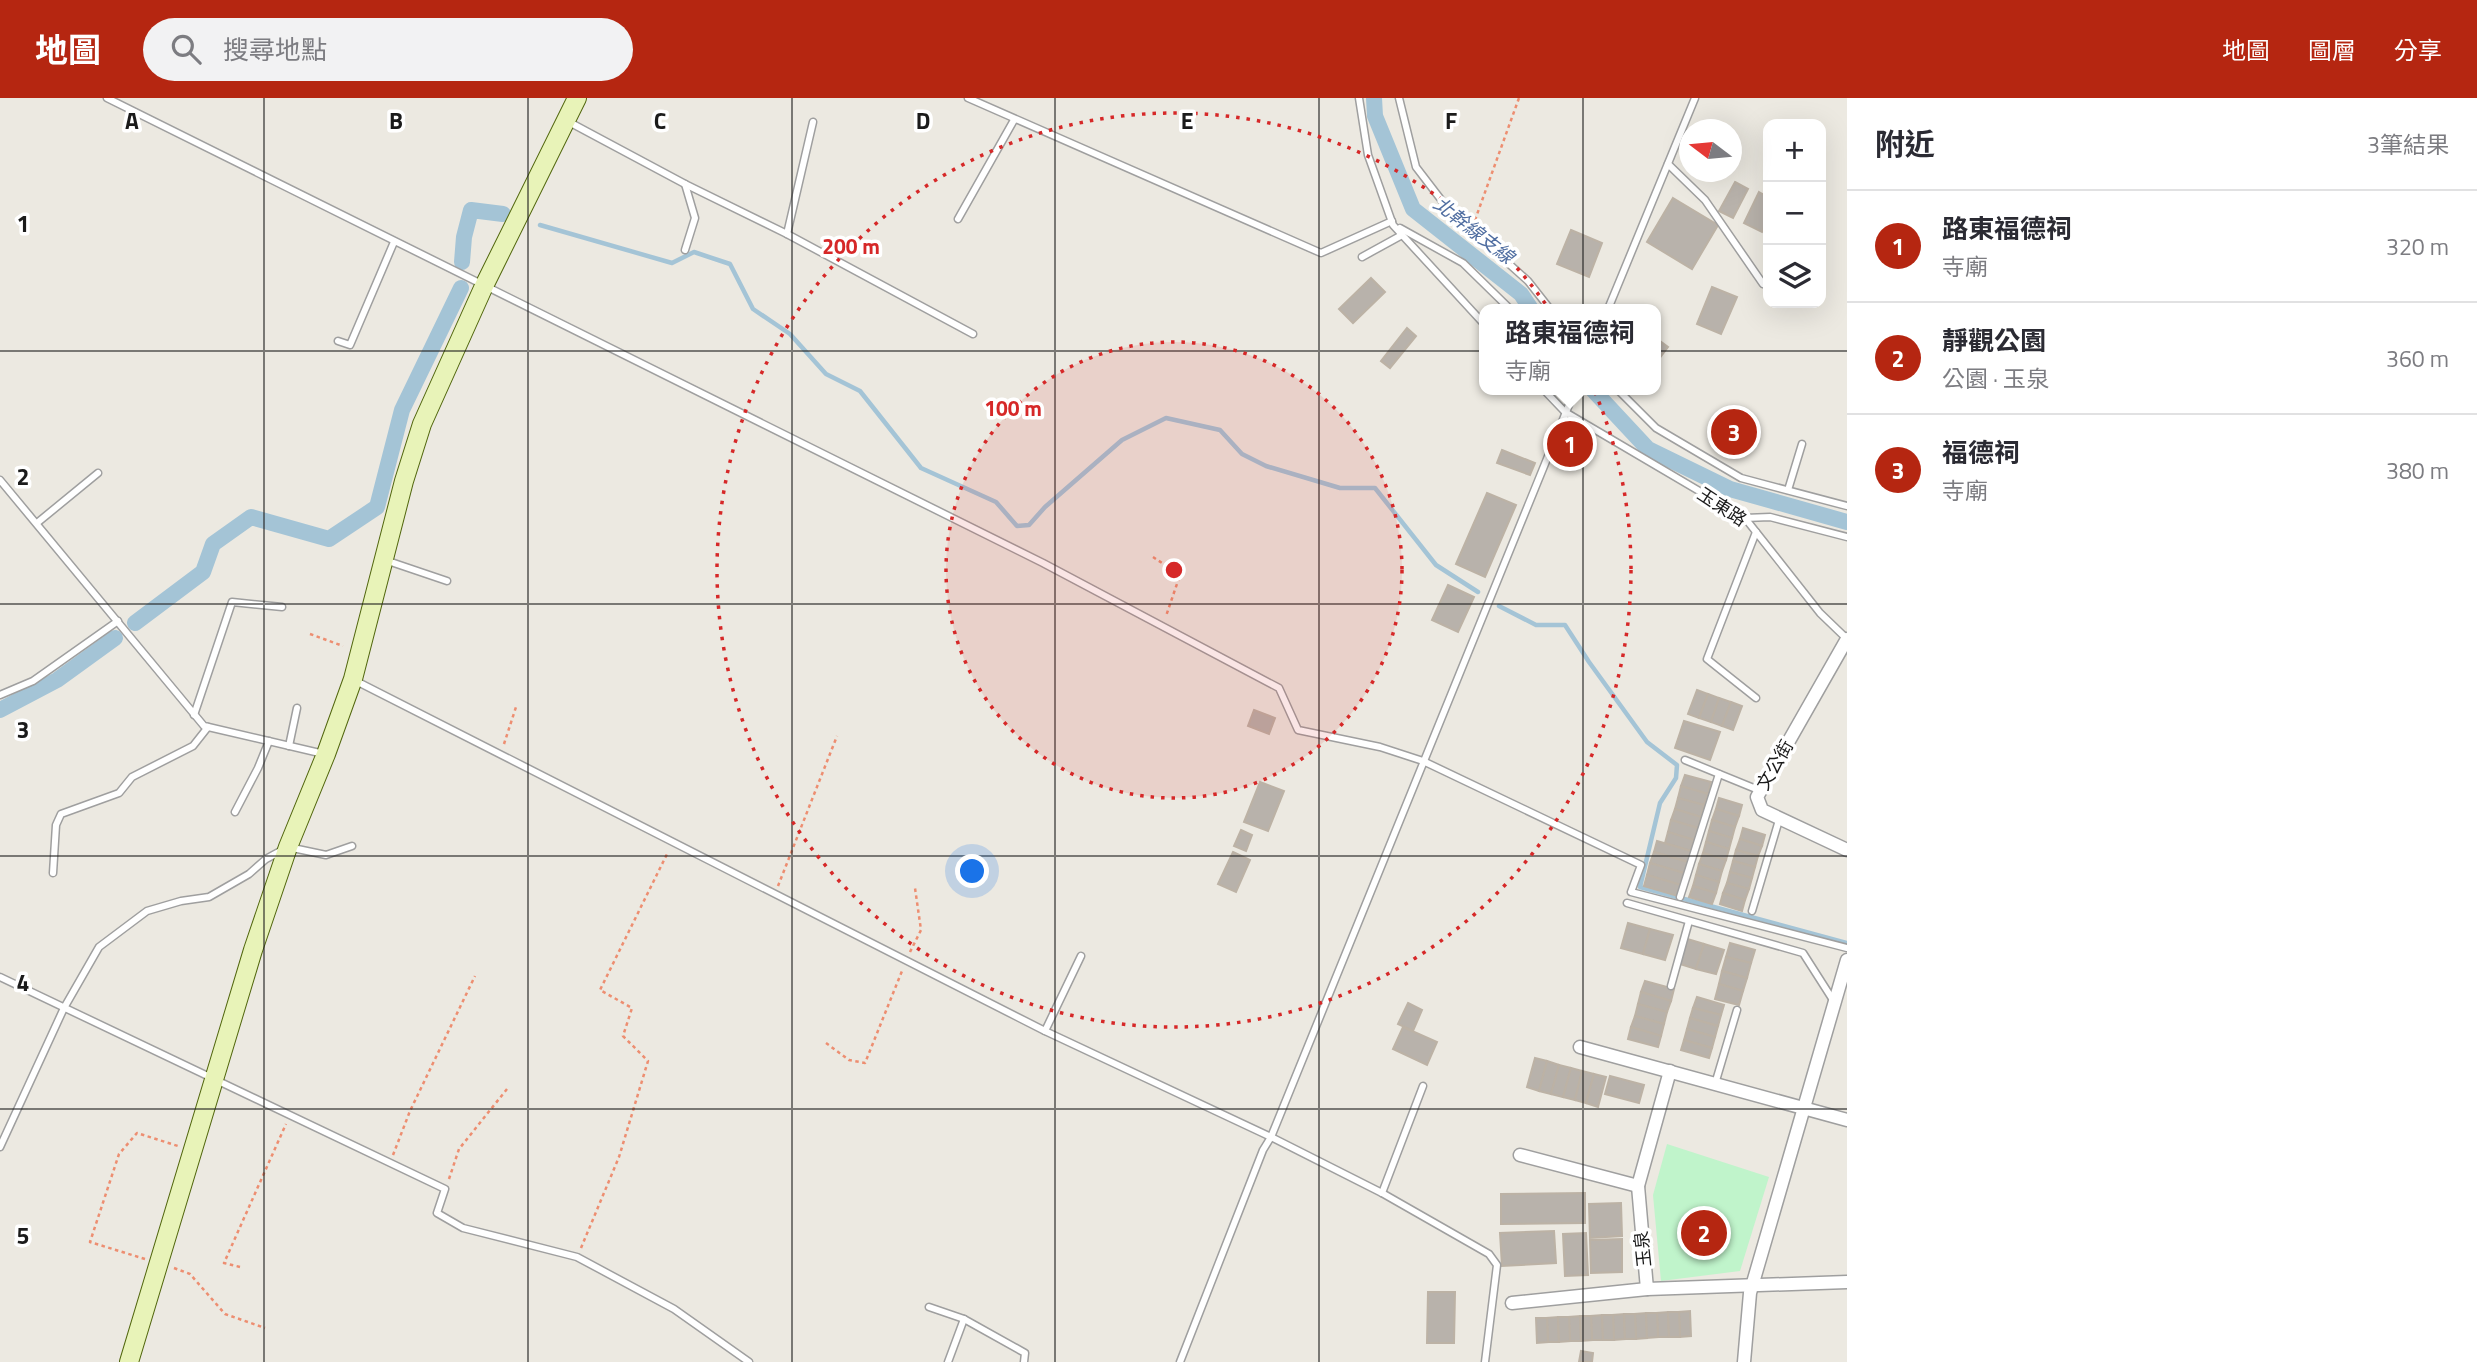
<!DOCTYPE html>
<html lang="zh-TW">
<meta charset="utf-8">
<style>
body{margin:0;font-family:"Titillium Web","Noto Sans TC",sans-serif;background:#f2f2f3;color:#2b2b33}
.controls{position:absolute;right:21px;top:21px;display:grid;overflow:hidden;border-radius:14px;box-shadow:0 7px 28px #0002}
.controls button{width:63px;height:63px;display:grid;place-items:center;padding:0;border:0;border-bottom:2px solid #e1e1e2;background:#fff;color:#2b2b33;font:35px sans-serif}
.compass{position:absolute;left:1679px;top:21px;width:63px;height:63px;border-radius:50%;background:#fff;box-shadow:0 7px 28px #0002;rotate:286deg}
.you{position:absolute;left:973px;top:774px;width:24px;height:24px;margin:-18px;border:5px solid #fff;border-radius:50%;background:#1a73e8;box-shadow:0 0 0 10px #1a73e833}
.badge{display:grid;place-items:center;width:46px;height:46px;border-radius:50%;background:#b52611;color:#fff;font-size:23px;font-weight:700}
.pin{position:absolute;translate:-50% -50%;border:4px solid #fff;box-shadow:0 2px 7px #0006}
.popup{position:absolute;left:1479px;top:206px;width:182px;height:91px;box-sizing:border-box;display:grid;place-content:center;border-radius:14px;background:#fff;filter:drop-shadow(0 2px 5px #0005);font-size:23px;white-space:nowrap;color:#7c7c81}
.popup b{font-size:26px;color:#2b2b33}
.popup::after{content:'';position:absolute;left:50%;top:100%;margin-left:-14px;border:14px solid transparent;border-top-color:#fff}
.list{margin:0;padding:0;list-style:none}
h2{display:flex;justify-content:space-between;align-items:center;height:91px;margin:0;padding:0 28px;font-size:30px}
h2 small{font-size:23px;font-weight:400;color:#7c7c81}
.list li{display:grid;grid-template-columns:46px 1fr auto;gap:21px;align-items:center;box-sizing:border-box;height:112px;padding:0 28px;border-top:2px solid #e1e1e2}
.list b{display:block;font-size:26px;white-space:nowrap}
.list p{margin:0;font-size:23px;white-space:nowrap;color:#7c7c81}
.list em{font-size:23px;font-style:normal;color:#7c7c81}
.icon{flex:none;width:38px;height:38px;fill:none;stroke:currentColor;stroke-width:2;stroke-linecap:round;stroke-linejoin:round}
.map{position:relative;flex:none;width:1847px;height:1264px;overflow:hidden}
header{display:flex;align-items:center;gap:42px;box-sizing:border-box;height:98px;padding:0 35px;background:#b52611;color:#fff}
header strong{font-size:33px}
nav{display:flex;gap:38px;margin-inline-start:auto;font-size:24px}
.search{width:490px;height:63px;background:#f2f2f3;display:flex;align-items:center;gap:18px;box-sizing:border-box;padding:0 24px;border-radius:38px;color:#7c7c81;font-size:26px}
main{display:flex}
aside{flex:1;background:#fff}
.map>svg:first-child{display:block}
.park{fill:#c0f4cb}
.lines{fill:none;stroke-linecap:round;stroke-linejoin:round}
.stream{stroke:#a4c4d6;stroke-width:4.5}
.canal{stroke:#a4c4d6;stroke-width:16}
.building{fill:#b8b2ab;stroke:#bcb2a5;stroke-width:2}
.lane-casing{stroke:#9f9f9f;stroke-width:9}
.street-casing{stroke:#9f9f9f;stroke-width:15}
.secondary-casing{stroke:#51660d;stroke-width:20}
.path{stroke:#ed8e71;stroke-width:2.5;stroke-dasharray:3.5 3.5;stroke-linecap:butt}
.lane{stroke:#fff;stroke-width:6}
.street{stroke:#fff;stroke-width:12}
.secondary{stroke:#e8f3b8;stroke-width:18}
.grid{fill:none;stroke:#1b1b1b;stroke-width:2;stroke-opacity:0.55}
.ring{fill:none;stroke:#d62828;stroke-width:3.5;stroke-dasharray:3.5 7}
.labels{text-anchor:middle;stroke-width:7;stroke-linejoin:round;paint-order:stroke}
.street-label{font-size:18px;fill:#1b1b1b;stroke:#fff}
.water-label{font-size:19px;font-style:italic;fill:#506ea1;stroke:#fff}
.grid-label{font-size:23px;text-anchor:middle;font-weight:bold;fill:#1b1b1b;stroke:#fff;stroke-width:7;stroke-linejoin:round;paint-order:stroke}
.centre{fill:#d62828;stroke:#fff;stroke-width:3.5}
.ring-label{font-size:21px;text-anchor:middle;font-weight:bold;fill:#d62828;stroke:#fff;stroke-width:7;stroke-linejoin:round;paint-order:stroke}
</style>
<header>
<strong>地圖</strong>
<div class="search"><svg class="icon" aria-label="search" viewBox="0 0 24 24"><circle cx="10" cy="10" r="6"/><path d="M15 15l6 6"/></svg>搜尋地點</div>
<nav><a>地圖</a><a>圖層</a><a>分享</a></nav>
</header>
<main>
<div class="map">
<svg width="1847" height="1264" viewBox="0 0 1847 1264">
<rect width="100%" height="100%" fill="#ece9e1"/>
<path class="park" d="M1667,1046L1769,1079L1740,1173L1661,1183L1653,1097Z"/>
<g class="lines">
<g class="stream">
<path d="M540,127L672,165L694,154L730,166L753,211L790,236L826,276L860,293L921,370L996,404L1017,428L1029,427L1045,409L1122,342L1166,320L1220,332L1242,356L1266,368L1340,390H1375L1436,467L1478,494"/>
<path d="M1499,508L1536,527H1565L1589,564L1647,644L1677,667L1676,680L1660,705L1640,789L1847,845"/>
</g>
<g class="canal">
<path d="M1374,0L1375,18L1413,111L1521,196L1531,211"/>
<path d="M462,164L464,139L471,112L503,116"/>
<path d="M1593,292L1648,351L1730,391L1847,424"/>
<path d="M135,525L203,474L213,446L251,419L329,441L377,409L402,312L461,190"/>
<path d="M0,612L57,582L115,540"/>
</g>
</g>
<g class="building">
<path d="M1735,84L1748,91L1733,120L1719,113Z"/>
<path d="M1759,94L1768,99V121L1762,134L1744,125Z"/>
<path d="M1673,100L1718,127L1692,171L1647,144Z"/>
<path d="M1571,132L1602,145L1589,179L1557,166Z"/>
<path d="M1371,180L1385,194L1353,225L1339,211Z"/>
<path d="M1712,189L1737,199L1721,236L1697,226Z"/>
<path d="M1407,230L1416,238L1390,270L1381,263Z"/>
<path d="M1656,240L1668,249L1659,261L1656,259Z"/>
<path d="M1502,352L1535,365L1530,377L1497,365Z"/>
<path d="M1487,395L1516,407L1485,479L1456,466Z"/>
<path d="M1448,487L1474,499L1458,534L1432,522Z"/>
<path d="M1697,592L1708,596L1699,620L1688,616Z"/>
<path d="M1708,596L1719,600L1711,624L1699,620Z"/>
<path d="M1719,600L1731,604L1722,628L1711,624Z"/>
<path d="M1731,604L1742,608L1733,632L1722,628Z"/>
<path d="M1254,612L1275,620L1269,636L1248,628Z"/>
<path d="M1684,623L1720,634L1710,662L1675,650Z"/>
<path d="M1685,677L1711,684L1708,696L1681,688Z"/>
<path d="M1260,684L1284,693L1268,733L1244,724Z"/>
<path d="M1681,688L1708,696L1704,707L1678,700Z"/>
<path d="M1678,700L1704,707L1701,719L1675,711Z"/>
<path d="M1719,700L1742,707L1739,718L1716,711Z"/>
<path d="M1675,711L1701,719L1698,730L1671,722Z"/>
<path d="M1716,711L1739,718L1735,729L1712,722Z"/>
<path d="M1671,722L1698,730L1694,742L1668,734Z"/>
<path d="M1712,722L1735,729L1732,740L1709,733Z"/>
<path d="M1743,730L1765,737L1762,748L1740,741Z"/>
<path d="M1241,732L1252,737L1246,753L1234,748Z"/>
<path d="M1709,733L1732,740L1729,751L1706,744Z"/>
<path d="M1668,734L1694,742L1691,753L1665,745Z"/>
<path d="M1740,741L1762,748L1758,758L1736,752Z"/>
<path d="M1657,743L1691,753L1688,764L1654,754Z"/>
<path d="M1706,744L1729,751L1726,762L1703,755Z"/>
<path d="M1736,752L1758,758L1755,769L1733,763Z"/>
<path d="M1233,754L1250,762L1236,794L1218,786Z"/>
<path d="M1654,754L1688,764L1684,775L1650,765Z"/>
<path d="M1703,755L1726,762L1722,773L1699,766Z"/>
<path d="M1733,763L1755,769L1752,780L1730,774Z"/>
<path d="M1650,765L1684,775L1681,787L1647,777Z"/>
<path d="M1699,766L1722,773L1719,784L1696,777Z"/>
<path d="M1730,774L1752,780L1749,791L1727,785Z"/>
<path d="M1647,777L1681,787L1678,798L1644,788Z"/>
<path d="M1696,777L1719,784L1716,795L1693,788Z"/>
<path d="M1727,785L1749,791L1745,802L1723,795Z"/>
<path d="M1693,788L1716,795L1712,806L1689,799Z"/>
<path d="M1723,795L1745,802L1742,813L1720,806Z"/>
<path d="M1628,825L1650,831L1643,856L1621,850Z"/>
<path d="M1650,831L1673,837L1665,862L1643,856Z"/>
<path d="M1684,840L1704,846L1696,871L1677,865Z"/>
<path d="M1730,845L1755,852L1751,865L1726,859Z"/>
<path d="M1704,846L1724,852L1716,876L1696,871Z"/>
<path d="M1726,859L1751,865L1747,880L1722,873Z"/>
<path d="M1722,873L1747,880L1743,893L1719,886Z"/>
<path d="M1645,883L1674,891L1671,903L1641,894Z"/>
<path d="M1719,886L1743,893L1739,907L1715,901Z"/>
<path d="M1641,894L1671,903L1667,914L1638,906Z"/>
<path d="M1697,899L1724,907L1721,917L1693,910Z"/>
<path d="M1408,905L1422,912L1413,933L1398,926Z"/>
<path d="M1638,906L1667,914L1664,926L1635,918Z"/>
<path d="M1693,910L1721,917L1718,928L1690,920Z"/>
<path d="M1635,918L1664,926L1661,938L1631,929Z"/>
<path d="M1690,920L1718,928L1715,939L1687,931Z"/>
<path d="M1403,929L1437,944L1427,967L1393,951Z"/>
<path d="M1631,929L1661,938L1658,949L1628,941Z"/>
<path d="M1687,931L1715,939L1712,950L1684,942Z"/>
<path d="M1684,942L1712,950L1709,960L1681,952Z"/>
<path d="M1535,960L1547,963L1539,993L1527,989Z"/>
<path d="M1547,963L1559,967L1551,996L1539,993Z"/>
<path d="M1559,967L1571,970L1563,999L1551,996Z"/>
<path d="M1571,970L1582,973L1575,1002L1563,999Z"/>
<path d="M1582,973L1594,976L1586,1005L1575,1002Z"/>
<path d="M1594,976L1606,979L1598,1009L1586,1005Z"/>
<path d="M1610,978L1644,987L1639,1005L1605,996Z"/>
<path d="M1585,1095V1125L1501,1126V1096Z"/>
<path d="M1621,1105L1622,1138L1590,1140L1589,1106Z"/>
<path d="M1554,1133L1556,1165L1502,1168L1500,1135Z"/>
<path d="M1586,1135L1588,1177L1565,1178L1563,1136Z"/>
<path d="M1622,1141V1174L1591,1175L1590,1142Z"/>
<path d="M1428,1194H1455L1454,1245H1427Z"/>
<path d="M1690,1213L1691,1238L1680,1239L1679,1214Z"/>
<path d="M1668,1214L1669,1239H1658L1657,1215Z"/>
<path d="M1668,1214H1679L1680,1239H1669Z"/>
<path d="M1646,1215L1647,1240L1636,1241L1635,1216Z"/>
<path d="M1646,1215H1657L1658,1239L1647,1240Z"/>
<path d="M1624,1216L1625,1241L1614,1242L1613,1217Z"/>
<path d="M1624,1216H1635L1636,1241H1625Z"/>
<path d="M1602,1217L1603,1242H1592L1591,1218Z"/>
<path d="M1602,1217H1613L1614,1242H1603Z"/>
<path d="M1580,1218L1581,1243H1570L1569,1219Z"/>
<path d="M1580,1218H1591L1592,1242L1581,1243Z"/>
<path d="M1558,1219L1559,1244H1548L1547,1220Z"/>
<path d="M1558,1219H1569L1570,1243L1559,1244Z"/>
<path d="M1536,1220H1547L1548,1244L1537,1245Z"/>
<path d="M1581,1253L1593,1255L1592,1264H1579Z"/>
</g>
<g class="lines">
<defs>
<g id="lane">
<path d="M107,0L1043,465L1279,590L1298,632L1380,649L1423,663L1641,767L1631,794L1847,850"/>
<path d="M968,0L1321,155L1392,123"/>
<path d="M1359,0L1368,57L1393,127L1484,226"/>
<path d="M1399,0L1416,69L1449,112L1528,183L1550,211"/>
<path d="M569,24L685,86L787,136L973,236"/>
<path d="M1668,66L1705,102L1763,186"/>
<path d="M958,121L1014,22"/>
<path d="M1400,130L1463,165L1510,211"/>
<path d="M787,136L813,24"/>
<path d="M685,152L695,120L685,86"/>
<path d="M1362,159L1402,137"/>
<path d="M1608,211L1695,0"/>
<path d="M338,243L350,247L394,144"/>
<path d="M1544,292L1565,314L1745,420L1820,515L1847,541"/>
<path d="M1618,292L1656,330L1741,380L1847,408"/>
<path d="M0,382L204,628L324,656"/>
<path d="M1788,392L1802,346"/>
<path d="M1745,420L1770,419L1847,439"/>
<path d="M37,425L98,375"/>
<path d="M1756,434L1707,561L1756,600"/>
<path d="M385,462L447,483"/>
<path d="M354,582L1045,933L1271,1039L1382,1095L1489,1156L1497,1167L1485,1264"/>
<path d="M0,597L33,583L118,523"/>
<path d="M194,617L232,504L282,509"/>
<path d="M289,648L297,610"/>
<path d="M1685,662L1761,693"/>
<path d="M235,714L258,670L269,643"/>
<path d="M53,775L56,727L61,716L119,695L132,679L193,648L208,629"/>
<path d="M1680,799L1719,676"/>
<path d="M1627,805L1803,855L1833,902"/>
<path d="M1752,813L1779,722"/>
<path d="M0,879L445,1091L437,1115L463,1130L577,1159L674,1211L749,1264"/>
<path d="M1671,888L1689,823"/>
<path d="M1045,933L1081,858"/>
<path d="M1715,986L1737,912"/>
<path d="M0,1049L64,910L99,849L147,813L181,803L209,799L249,776L266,761L288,749L326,757L352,748"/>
<path d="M1382,1095L1423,988"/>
<path d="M929,1209L964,1221L1025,1255L1024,1264"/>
<path d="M948,1264L964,1221"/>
<path d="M1180,1264L1263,1052L1271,1039L1575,292"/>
</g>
<g id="street">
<path d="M1847,541L1757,699L1762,712L1847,752"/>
<path d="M1580,949L1847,1022"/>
<path d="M1670,973L1638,1088L1647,1191L1847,1184"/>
<path d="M1520,1057L1638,1088"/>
<path d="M1512,1205L1647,1191"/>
<path d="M1744,1264L1750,1195L1847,862"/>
</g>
<path id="secondary" d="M129,1264L253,852L288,749L326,656L353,581L404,383L422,326L484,188L577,0"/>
</defs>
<use href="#lane" class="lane-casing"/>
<use href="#street" class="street-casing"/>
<use href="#secondary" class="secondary-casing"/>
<g class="path">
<path d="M1475,122L1519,0"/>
<path d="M1153,459L1180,477L1166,518"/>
<path d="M310,536L343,548"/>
<path d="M504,646L516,609"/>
<path d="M778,788L837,638"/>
<path d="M910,854L921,832L915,790"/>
<path d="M826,945L849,962L865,965L902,873"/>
<path d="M393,1057L410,1013L475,878"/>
<path d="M449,1081L459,1051L507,991"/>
<path d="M581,1150L619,1059L648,963L623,938L632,910L600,892L668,754"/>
<path d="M145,1161L90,1144L119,1056L137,1035L178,1048"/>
<path d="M240,1169L224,1165L286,1026"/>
<path d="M174,1170L190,1176L225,1216L265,1230"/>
</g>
<use href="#lane" class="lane"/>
<use href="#street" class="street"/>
<use href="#secondary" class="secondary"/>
</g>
<path class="grid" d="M264,0V1264M528,0V1264M792,0V1264M1055,0V1264M1319,0V1264M1583,0V1264M0,253H1847M0,506H1847M0,758H1847M0,1011H1847"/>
<circle cx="1174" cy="472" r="228" fill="#d62828" fill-opacity=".12"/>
<g class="ring">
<circle cx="1174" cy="472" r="228"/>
<circle cx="1174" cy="472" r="457"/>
</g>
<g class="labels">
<g class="street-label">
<text transform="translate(1722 409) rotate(33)" y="6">玉東路</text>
<text transform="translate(1775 667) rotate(-60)" y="6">文公街</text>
<text transform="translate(1643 1151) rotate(-96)" y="6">玉泉</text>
</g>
<g class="water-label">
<text transform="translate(1474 132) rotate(38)" y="7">北幹線支線</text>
</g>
</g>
<g class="grid-label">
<text x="132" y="31">A</text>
<text x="396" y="31">B</text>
<text x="660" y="31">C</text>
<text x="923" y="31">D</text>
<text x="1187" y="31">E</text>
<text x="1451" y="31">F</text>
<text x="23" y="134">1</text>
<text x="23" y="387">2</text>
<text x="23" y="640">3</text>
<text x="23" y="893">4</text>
<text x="23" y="1146">5</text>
</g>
<circle cx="1174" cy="472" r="10" class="centre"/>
<g class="ring-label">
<text x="851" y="156">200 m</text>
<text x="1013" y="318">100 m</text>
</g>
</svg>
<div class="controls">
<button>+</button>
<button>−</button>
<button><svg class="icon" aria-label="layers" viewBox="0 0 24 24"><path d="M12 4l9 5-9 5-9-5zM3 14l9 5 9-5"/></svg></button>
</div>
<svg class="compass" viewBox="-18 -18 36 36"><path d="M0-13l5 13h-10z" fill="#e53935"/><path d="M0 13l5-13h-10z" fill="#7c7c81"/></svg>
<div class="you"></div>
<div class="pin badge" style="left:1570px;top:346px">1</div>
<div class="popup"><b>路東福德祠</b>寺廟</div>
<div class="pin badge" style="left:1704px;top:1135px">2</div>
<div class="pin badge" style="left:1734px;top:334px">3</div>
</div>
<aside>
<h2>附近<small>3筆結果</small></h2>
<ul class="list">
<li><span class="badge">1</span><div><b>路東福德祠</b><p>寺廟</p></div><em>320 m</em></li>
<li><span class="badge">2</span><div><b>靜觀公園</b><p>公園 · 玉泉</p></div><em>360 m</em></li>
<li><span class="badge">3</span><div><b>福德祠</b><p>寺廟</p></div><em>380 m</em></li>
</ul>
</aside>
</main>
